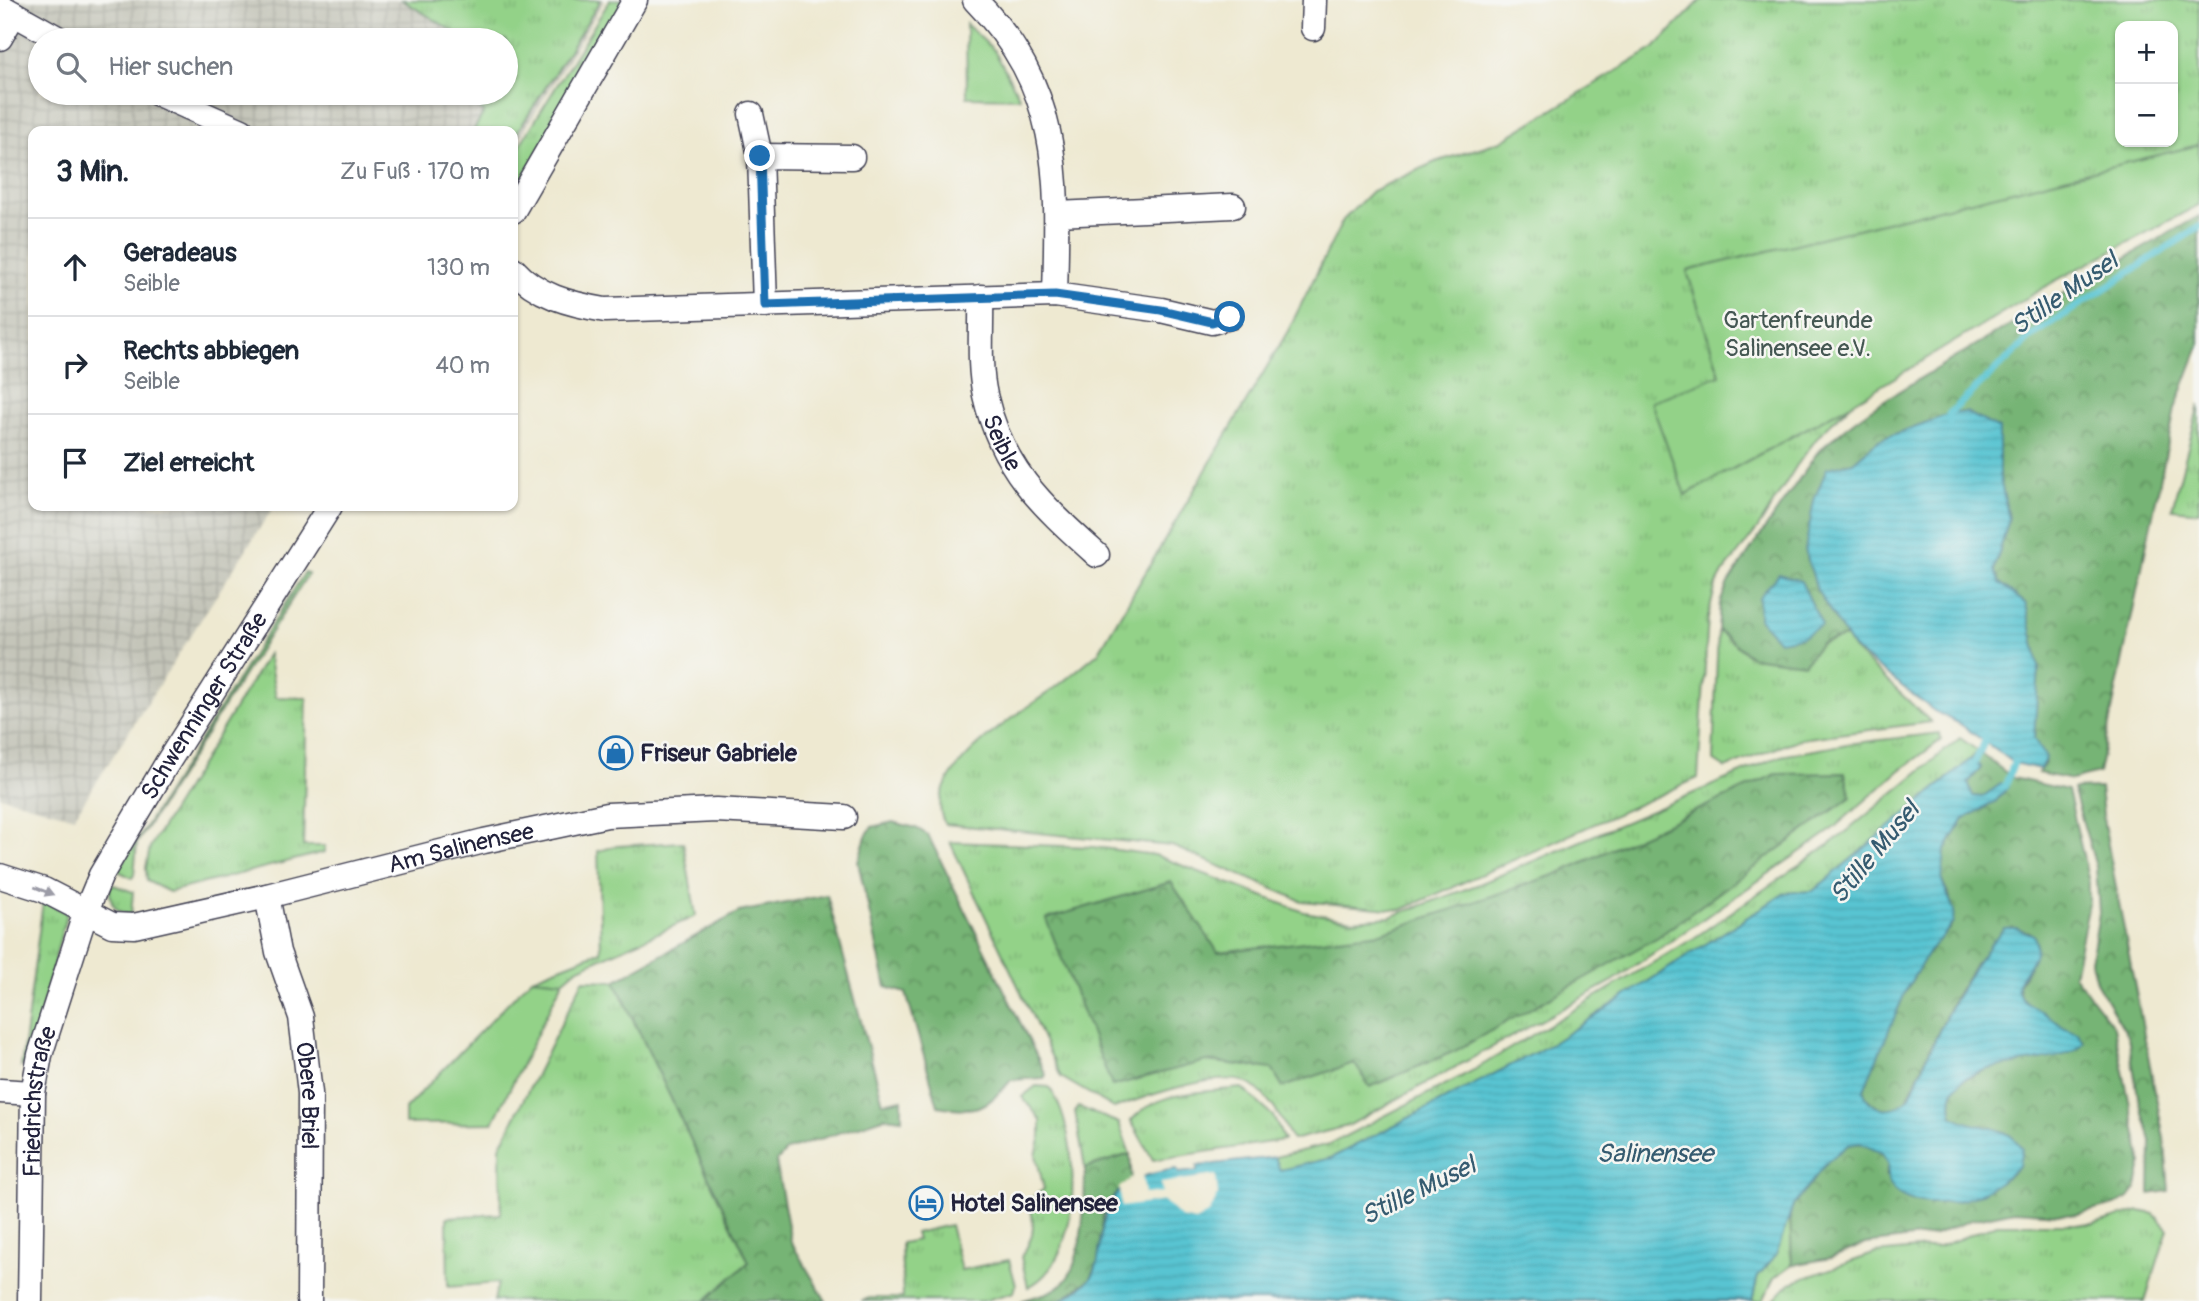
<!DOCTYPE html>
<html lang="de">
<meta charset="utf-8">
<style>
body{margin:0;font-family:Pangolin,sans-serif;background:#f2f2f3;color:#1f2937}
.controls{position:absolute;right:21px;top:21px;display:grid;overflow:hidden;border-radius:14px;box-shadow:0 2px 5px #0004}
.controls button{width:63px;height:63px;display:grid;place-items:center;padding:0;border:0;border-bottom:2px solid #e0e1e3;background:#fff;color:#1f2937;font:35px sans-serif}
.stop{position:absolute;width:21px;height:21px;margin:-16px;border:5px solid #1f6fb2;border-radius:50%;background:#fff}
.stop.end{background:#1f6fb2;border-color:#fff;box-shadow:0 2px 7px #0008}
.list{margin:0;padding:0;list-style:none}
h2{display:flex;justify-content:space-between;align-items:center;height:91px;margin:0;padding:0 28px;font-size:30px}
h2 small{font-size:23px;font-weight:400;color:#747a83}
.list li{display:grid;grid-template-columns:46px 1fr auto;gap:21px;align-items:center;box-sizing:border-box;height:98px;padding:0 28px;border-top:2px solid #e0e1e3}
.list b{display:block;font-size:26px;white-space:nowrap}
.list p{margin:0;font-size:23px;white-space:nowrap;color:#747a83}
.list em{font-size:23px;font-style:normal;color:#747a83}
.icon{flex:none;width:38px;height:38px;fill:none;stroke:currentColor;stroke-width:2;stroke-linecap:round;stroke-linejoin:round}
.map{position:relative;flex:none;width:2199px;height:1301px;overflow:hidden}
.search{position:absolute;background:#fff;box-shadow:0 2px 5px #0004;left:28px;top:28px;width:490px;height:77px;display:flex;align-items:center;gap:18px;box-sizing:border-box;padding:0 24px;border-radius:38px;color:#747a83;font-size:26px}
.panel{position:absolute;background:#fff;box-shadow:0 2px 5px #0004;left:28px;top:126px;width:490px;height:385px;border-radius:14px}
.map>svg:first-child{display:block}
.industrial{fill:url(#industrial-grid);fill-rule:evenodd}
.grass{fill:url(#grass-tufts);stroke:#5a7a62;stroke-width:2;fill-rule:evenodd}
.forest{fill:url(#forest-crowns);stroke:#4c6b58;stroke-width:2}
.green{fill:#93d288;stroke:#5a7a62;stroke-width:2}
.water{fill:url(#water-rules);stroke:#3d7386;stroke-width:2}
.pier{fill:#eee9d1}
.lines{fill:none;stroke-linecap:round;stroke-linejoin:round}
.stream{stroke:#58c4d2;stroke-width:7}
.street-casing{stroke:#414052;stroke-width:27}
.street{stroke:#fff;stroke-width:24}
.oneway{fill:#9c9ca7}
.route{stroke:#1f6fb2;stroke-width:9}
.labels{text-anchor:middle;stroke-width:5;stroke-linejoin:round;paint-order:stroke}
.park-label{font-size:24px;fill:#445752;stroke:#f6f6f2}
.street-label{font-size:24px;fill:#22223b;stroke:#f6f6f2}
.poi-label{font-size:24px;font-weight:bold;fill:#22223b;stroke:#f6f6f2;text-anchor:start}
.water-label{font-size:26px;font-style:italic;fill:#355b70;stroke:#f6f6f2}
</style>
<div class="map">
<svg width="2199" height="1301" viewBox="0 0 2199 1301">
<defs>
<pattern id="industrial-grid" width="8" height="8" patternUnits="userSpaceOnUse" patternTransform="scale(1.75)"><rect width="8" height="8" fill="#c4c5b9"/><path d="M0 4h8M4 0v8" fill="none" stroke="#a8a9a0"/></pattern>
<pattern id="grass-tufts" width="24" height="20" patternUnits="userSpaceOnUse" patternTransform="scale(1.75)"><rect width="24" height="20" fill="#93d288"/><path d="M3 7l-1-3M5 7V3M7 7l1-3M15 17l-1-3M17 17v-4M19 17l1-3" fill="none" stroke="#7eb476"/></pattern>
<pattern id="forest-crowns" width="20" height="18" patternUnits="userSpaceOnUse" patternTransform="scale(1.75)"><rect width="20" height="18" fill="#76b474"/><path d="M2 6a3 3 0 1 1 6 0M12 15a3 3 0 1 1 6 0" fill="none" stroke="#609260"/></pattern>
<pattern id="water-rules" width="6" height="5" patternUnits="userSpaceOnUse" patternTransform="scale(1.75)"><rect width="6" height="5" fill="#58c4d2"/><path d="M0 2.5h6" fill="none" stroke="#4ca8b5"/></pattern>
</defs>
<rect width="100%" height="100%" fill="#f6f6f2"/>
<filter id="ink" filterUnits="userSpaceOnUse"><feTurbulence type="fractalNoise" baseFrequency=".0143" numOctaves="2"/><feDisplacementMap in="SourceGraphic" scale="14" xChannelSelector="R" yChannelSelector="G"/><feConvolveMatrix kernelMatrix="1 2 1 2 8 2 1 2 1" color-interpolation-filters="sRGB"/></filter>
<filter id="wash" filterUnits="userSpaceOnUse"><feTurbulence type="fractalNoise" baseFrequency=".00686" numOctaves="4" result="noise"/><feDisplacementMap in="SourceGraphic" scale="28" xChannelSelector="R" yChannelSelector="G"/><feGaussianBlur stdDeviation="1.57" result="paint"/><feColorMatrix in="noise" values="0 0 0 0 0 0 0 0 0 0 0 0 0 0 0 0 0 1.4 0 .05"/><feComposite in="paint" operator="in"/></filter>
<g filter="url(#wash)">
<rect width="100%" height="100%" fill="#eee9d1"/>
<path class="industrial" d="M0,0H605L513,149V131H33V506H274L74,817L0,796ZM40,40H506V93H40Z"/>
<g class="grass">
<path d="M402,0H601L513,139V131H473L484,112L454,93H506V40H468Z"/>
<path d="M610,0H626L513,194V156Z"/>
<path d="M1701,0H2199V145L1687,271L1720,376L1685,495L1851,404L1821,433L1797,465L1758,528L1723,573L1715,588L1708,617L1698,778L1401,910L1302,901L1172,846L945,824C916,772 1028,709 1060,684C1073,674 1085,663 1098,653L1288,331L1343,220L1372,191L1433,163L1501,141L1654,48ZM2120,26H2173V142H2120Z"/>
<path d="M2199,405V512L2172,509Z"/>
<path d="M305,572L308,574L137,843L134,875L132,878L118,871Z"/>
<path d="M1718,630L1751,657L1846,637L1853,649L1931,722L1800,739L1725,768L1713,760Z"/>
<path d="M268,654L276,697L307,698L303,846H325V852L169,892L147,881L146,868L150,847Z"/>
<path d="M1939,733L1941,740L1899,771L1829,832L1613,981L1348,1126L1292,1140C1282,1119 1270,1097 1250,1084C1223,1068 1142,1098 1114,1108L1061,1077L950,842L1094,847L1155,855L1304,912L1353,920L1390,917L1477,885L1781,756L1847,744Z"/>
<path d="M1960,738L1978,751L1971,759L1813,891L1785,893L1548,1046L1331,1158L1279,1171L1275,1157L1330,1144L1474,1070L1694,938L1841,836Z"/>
<path d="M683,842L696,916L577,969L563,981L532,978L601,951L598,851L617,846Z"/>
<path d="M111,884L133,892L131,915C114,912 107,900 111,884Z"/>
<path d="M43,901L67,913L27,1063L21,1067Z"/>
<path d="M583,980L615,981L749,1262L705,1301H494L498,1283L448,1287L447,1217L501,1214L500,1147Z"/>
<path d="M1036,1086L1049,1087C1081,1131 1086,1260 1028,1287L1021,1257C1033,1239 1036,1228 1030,1206L1035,1205L1033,1197L1044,1189L1036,1155L1041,1136V1120L1022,1097Z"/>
<path d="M1242,1088L1273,1116L1284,1140L1153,1160L1131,1121C1157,1090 1205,1092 1242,1088Z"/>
<path d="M1078,1107L1119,1123L1130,1154L1085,1168L1075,1111Z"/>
<path d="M2140,1211L2154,1214L2168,1229L2145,1301H1773L1790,1283L1876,1253L1939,1247L1997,1224H2093Z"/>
<path d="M1790,1214L1792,1265L1774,1278L1763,1301H1752L1758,1276L1776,1255Z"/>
<path d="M950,1225L961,1270L1009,1260L1016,1285L1014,1292L983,1301H860L870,1298H903L901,1243L917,1240L915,1233Z"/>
</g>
<g class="forest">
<path d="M2199,216V346L2175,409L2099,773L2072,780L2038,773L2045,763L2034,739L2039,667L2026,604L2000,583L1994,570L2009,519L1999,474V429L1966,412L1949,414L1879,440L1853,462L1817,590L1846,637L1821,643L1804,664L1751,657L1718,630L1720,603L1728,583L1817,453C1854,416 1899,391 1944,364C2028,313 2114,265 2199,216Z"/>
<path d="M1978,751L2013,778L2068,790L2089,882V904L2074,975L2114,1027L2142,1164L2137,1187L2129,1198L2115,1205L2074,1215L2014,1211L1971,1220L1935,1235L1865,1244L1831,1258L1792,1265L1790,1214L1793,1206L1827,1162L1848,1145L1860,1143L1871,1147L1882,1153L1889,1164L1886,1175L1923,1202C1961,1201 1992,1194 2019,1166L2010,1135C1991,1124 1971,1128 1953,1116C1950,1105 1950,1093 1958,1084C1974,1069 2057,1048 2083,1039L2021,1002L2018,986L2033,958L2030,932L2012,927L1975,964L1953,1000L1906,1102C1893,1115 1874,1108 1864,1095C1862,1071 1912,978 1926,956C1933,945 1942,936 1951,927L1950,897L1942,881L1941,869L1945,851L1964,819L1995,802L2007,787L2001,785L1982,797L1973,796L1968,783L1981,768L1971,759Z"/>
<path d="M1845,773L1851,797L1658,937L1455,1051L1370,1087L1354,1063L1283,1087L1272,1069L1206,1061L1112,1086L1046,919L1171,882L1218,952L1381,933L1557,874L1776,774Z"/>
<path d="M2100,788L2104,824L2165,1144L2169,1191L2150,1194L2151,1141L2138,1096L2128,1036L2096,982L2091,961L2099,913L2096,867L2073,789Z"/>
<path d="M893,822L916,828L928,835L1046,1075L1044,1078L1011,1080C987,1109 976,1113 938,1106L906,993L886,987L858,862L866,836L872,827Z"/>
<path d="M827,895L883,1103L902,1099V1119L886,1117L787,1150L776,1162L791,1242L826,1301H705L749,1262L615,981L739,912Z"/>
<path d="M1130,1154L1132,1182L1114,1196L1103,1215L1098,1262L1091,1278L1060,1301H1021C1033,1297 1053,1293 1062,1284C1084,1265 1085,1196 1085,1168Z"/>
</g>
<g class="green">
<path d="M966,24L994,50L1020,98L967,97Z"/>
<path d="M2199,145V205L2055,281L1851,404L1685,495L1651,402L1720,375L1687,271Z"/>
<path d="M532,978L563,981L493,1123L405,1124V1109Z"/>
</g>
<g class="water">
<path d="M1966,412L1999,429V474L2009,519L1994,570L2000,583L2026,604L2039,667L2034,739L2046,757L2040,769L2014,763L1960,724L1934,711L1853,648L1817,590L1805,550L1814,500L1827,468L1853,462L1879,440L1949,414Z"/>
<path d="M1779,574L1801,581L1822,625L1801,637L1779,641L1759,619V597Z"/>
<path d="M1971,759L1981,767L1968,783L1973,796L1982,797L2001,784L2008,787L1995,802L1964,819L1945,851L1942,881L1954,910L1953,923L1928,953L1907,988L1864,1089C1866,1113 1899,1114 1910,1096C1936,1037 1960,977 2004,928H2017L2034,935C2048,970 1985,985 2041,1011C2054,1018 2063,1030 2078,1033L2084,1042C2065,1075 1934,1047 1953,1116C1976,1131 2007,1121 2022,1149L2019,1166C2008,1177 1993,1187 1979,1194C1951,1208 1878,1211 1889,1164L1882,1153L1860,1143L1848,1145L1827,1162L1793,1206L1776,1255L1758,1276L1752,1301H1060C1070,1295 1083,1288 1091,1278C1098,1268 1099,1254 1100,1242C1106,1189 1127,1176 1177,1169L1179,1173L1197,1171V1166L1275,1157L1280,1170L1331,1158L1548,1046L1785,893L1813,891Z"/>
</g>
<path class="pier" d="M1142,1174L1145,1194L1162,1192L1161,1183L1216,1175L1218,1195L1209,1213L1195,1221L1181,1218L1164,1201L1121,1207L1119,1188L1135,1175Z"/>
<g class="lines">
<g class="stream">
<path d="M1950,422L1949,414L2033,335L2199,227"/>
<path d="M1971,770L1985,741L1984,733"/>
<path d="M2005,786L2014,763"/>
</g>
</g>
</g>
<g filter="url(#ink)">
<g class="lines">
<defs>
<g id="street">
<path d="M975,0C1063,90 1058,177 1055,295"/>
<path d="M0,6L61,40"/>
<path d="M1313,28L1314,0"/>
<path d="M0,38L14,14"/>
<path d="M156,93L242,131"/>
<path d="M751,114L760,156"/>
<path d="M513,211L635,0"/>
<path d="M1057,214L1233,206"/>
<path d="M513,269C537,296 570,304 605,310L1055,295L1161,310L1212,322L1230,317"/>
<path id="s1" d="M981,297C982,328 978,364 985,395C1002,470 1042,505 1097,555"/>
<path d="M765,305L760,156L852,157"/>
<path id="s2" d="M0,876L44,890L112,925L134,926L267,896L484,841L607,815L716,810L844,817"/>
<path id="s3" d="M267,896L278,952L301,1017L310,1093L309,1301"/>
<path d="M0,1091L33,1093"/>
<path id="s4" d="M30,1301L33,1093L40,1055L86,911L101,875L166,765L330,506"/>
</g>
</defs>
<use href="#street" class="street-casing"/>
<use href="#street" class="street"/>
</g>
<defs><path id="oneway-solid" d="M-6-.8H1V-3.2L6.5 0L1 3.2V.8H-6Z" transform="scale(1.75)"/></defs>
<use class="oneway" href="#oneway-solid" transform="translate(44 891) rotate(22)"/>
</g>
<g class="lines" filter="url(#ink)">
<path class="route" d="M760,156L765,305L1055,295L1161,310L1212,322L1230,317"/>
</g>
<defs>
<symbol id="shop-ring" viewBox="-11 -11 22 22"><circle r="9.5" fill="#f6f6f2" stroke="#1f6fb2" stroke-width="1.5"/><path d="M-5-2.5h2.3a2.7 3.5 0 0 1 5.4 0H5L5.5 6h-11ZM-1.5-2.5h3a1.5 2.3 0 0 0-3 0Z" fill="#1f6fb2"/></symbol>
<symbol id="hotel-ring" viewBox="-11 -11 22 22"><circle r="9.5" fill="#f6f6f2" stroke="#1f6fb2" stroke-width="1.5"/><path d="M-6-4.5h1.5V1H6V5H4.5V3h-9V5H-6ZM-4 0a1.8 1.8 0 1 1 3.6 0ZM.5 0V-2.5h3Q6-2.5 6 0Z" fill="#1f6fb2"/></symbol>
</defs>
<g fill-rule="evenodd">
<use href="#shop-ring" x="597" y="734" width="38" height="38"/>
<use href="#hotel-ring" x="907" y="1184" width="38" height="38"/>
</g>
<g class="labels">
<g class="park-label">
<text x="1798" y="328">Gartenfreunde<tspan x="1798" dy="28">Salinensee e.V.</tspan></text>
</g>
<g class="street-label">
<text dy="8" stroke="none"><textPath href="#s1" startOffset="149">Seible</textPath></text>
<text dy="8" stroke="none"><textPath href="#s4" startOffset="635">Schwenninger Straße</textPath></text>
<text dy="8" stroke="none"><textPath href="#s2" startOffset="481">Am Salinensee</textPath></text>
<text dy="8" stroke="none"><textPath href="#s3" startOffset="205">Obere Briel</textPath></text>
<text dy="8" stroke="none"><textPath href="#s4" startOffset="200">Friedrichstraße</textPath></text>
</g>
<g class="poi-label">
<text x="640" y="761">Friseur Gabriele</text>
<text x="950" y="1211">Hotel Salinensee</text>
</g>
<g class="water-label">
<text transform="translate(2064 293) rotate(-35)" y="9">Stille Musel</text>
<text transform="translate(1874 852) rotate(-50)" y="9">Stille Musel</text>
<text x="1655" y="1162">Salinensee</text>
<text transform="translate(1418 1190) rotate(-26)" y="9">Stille Musel</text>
</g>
</g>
</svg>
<div class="controls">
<button>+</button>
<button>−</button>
</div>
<div class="stop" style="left:1230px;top:317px"></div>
<div class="stop end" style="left:760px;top:156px"></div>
<div class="search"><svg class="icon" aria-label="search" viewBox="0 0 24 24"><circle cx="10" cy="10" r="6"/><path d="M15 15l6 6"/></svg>Hier suchen</div>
<section class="panel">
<h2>3 Min.<small>Zu Fuß · 170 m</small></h2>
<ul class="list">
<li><svg class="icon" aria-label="ahead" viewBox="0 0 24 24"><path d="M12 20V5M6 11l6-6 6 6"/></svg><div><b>Geradeaus</b><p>Seible</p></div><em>130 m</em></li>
<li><svg class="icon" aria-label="right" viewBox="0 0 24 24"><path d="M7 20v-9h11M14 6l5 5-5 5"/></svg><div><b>Rechts abbiegen</b><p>Seible</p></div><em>40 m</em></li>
<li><svg class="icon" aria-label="arrive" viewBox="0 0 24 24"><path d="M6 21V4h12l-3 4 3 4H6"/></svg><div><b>Ziel erreicht</b></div></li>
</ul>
</section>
</div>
